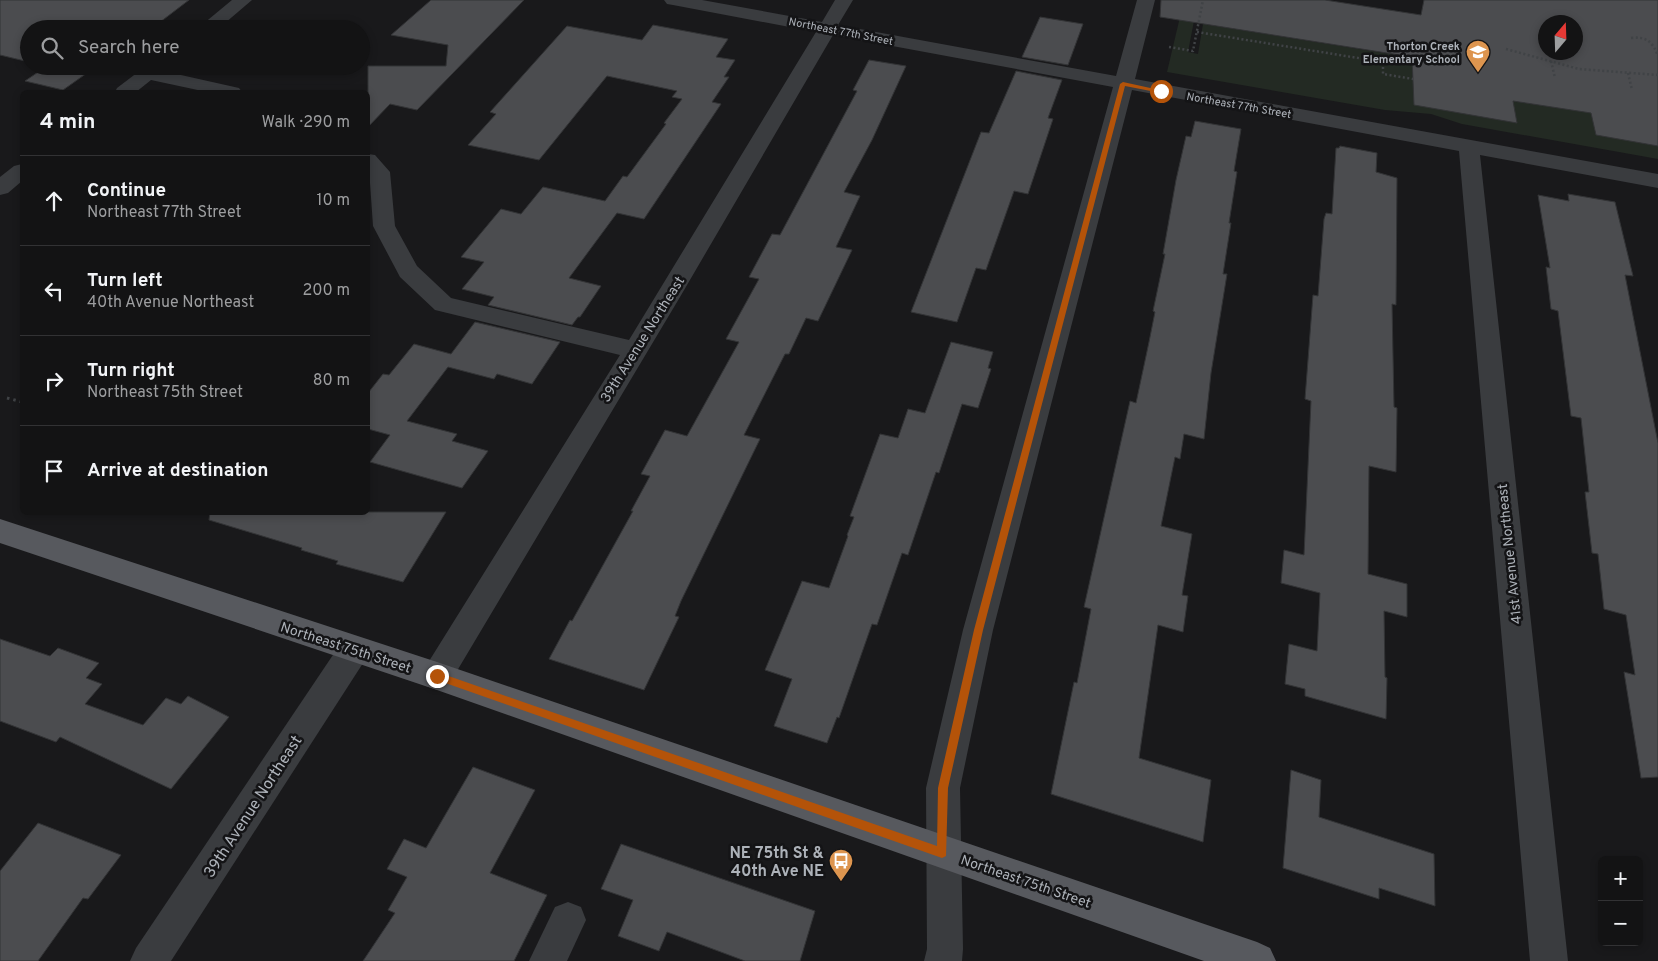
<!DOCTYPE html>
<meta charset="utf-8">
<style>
body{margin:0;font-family:Overpass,sans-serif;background:#1c1c1d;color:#f1f3f6}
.controls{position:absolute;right:15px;bottom:15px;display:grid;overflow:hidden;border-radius:8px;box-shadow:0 2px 8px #0003}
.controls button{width:45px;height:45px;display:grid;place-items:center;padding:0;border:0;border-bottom:1px solid #323234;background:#131314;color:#f1f3f6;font:25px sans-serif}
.compass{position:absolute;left:1538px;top:15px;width:45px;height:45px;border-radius:50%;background:#131314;box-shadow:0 2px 8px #0003;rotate:19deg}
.stop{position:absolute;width:15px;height:15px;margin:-11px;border:4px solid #b45309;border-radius:50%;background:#fff}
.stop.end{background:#b45309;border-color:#fff;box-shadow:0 1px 5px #0008}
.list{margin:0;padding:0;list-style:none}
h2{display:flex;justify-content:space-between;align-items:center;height:65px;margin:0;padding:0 20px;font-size:21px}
h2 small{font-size:16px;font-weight:400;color:#9d9ea0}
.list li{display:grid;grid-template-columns:32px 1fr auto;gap:15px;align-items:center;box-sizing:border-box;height:90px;padding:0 20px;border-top:1px solid #323234}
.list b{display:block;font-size:19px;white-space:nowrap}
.list p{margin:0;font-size:16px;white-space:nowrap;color:#9d9ea0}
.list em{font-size:16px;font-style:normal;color:#9d9ea0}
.icon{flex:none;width:28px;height:28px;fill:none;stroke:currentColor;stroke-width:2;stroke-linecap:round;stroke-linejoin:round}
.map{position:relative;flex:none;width:1658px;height:961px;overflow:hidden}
.search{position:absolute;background:#131314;box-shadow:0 2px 8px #0003;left:20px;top:20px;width:350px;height:55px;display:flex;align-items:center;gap:12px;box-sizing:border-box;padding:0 18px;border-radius:28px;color:#9d9ea0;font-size:19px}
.panel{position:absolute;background:#131314;box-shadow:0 2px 8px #0003;left:20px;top:90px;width:350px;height:425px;border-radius:8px}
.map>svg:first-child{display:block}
.green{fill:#232a23}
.building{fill:#4b4c4f;stroke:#333436;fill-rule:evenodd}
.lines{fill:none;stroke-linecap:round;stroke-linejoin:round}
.path-far1{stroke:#404346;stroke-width:2.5;stroke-dasharray:2 2.5;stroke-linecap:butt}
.path{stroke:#404346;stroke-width:3;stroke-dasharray:2.5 4;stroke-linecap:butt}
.minor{fill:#3a3c3f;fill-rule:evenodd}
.major{fill:#57595e;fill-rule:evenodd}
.route{fill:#b45309}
.labels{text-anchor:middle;stroke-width:5;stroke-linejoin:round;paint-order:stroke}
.far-street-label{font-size:11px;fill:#adb2b9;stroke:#141416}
.far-poi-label{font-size:11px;font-weight:bold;fill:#adb2b9;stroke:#141416;text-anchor:end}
.street-label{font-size:14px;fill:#adb2b9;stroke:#141416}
.near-street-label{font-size:16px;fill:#adb2b9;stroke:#141416}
.near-poi-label{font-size:16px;font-weight:bold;fill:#adb2b9;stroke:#141416;text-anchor:end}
</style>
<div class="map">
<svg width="1658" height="961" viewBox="0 0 1658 961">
<rect width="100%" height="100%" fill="#19191b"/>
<path class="green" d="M1184,0H1198L1188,52L1198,54L1203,24L1434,61L1412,71L1415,105L1516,123L1513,101L1591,113L1596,135L1658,146V159L1462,124L1431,114L1385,110L1167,72Z"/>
<g class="building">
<path d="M0,0H189L151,29H29V62L0,55Z"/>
<path d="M431,0H524L417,110L390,104L368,127V66H446L448,45L391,35Z"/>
<path d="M1161,0H1325L1421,15L1424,0H1658V146L1596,135L1591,113L1513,101L1517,123L1414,105L1412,57L1160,17ZM1546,22H1576V52H1546Z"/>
<path d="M1040,17L1083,24L1068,65L1022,57Z"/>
<path d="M653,25L728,39L716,57L735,60L724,77H729L712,102L721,104L644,219L617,213L569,278L601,286L580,317H578L572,325L488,305L494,297L462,289L484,262L461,257L501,209L521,214L543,187L605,201L623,176L627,177L666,124L664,123L682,99L672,97L677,91L607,76L539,160L468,145L496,114L490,112L567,26L642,40Z"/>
<path d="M869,60L906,66L872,140L844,192L860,196L836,247L852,250L818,321L806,318L789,354H785L744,435L760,439L681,601L675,616L679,617L644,690L549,659L570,620L572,621L633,511H631L650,476L641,474L665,430L687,436L739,342L726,339L759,279L749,277L772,234L780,235L857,91L853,90Z"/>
<path d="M47,66H97L63,90L25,81Z"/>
<path d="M1016,71L1062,80L1048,118L1053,119L1028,194L1014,191L986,270L976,268L957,322L911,312L981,132L989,133Z"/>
<path d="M1195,121L1241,129L1234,171L1237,172L1229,223H1231L1223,274H1227L1211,373L1204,439L1184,434L1180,459L1175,457L1161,526L1192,534L1182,595L1188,596L1183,632L1158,625L1139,758L1211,780L1203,842L1051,794L1074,682L1077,683L1091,609L1084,607L1130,401L1136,403L1149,342L1155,312L1153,311L1165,254H1163L1176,180L1186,136L1191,137Z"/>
<path d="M1340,146L1377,153L1376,172L1397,178L1396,305L1392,304L1394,407L1397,408L1396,472L1369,466L1368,574L1407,584V617L1384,611L1385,677L1387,678L1386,719L1305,696V689L1285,684L1289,644L1317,651L1320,593L1281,583L1284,550L1304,555L1311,401L1305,399L1313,295L1318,296L1324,219L1326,213L1332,214L1336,148H1339Z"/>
<path d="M1568,194L1615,202L1633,276L1625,275L1658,443V777L1641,778L1624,672L1635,675L1626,615L1604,609L1598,554L1592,553L1585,492H1589L1581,418L1571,416L1558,311L1551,309L1546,267L1550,268L1538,195L1569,201Z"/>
<path d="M475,322L560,342L532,384L497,374L494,379L448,367L407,421L457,434L452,441L488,451L462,488L370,462L390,435L368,429V393L383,374L389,375L414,344L451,354Z"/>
<path d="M951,342L993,352L988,368L991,369L978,408L962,404L939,473L936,472L908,555L902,553L877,625L872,624L839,718L837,717L827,743L774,726L792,679L765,670L802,581L829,588L848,536L847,535L854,517L850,516L880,434L898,438L908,409L925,413Z"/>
<path d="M210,512H446L403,582L336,564L338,561L301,550L302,548L209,520Z"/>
<path d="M0,639L50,656L58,648L99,663L86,678L102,684L85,704L143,725L166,698L181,704L188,696L229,717L171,789L60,737L56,742L0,721Z"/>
<path d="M473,767L535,790L490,873L547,895L514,961H363L395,913L388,910L407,877L387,869L404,839L426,848Z"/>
<path d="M1291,770L1321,780L1319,817L1434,854L1435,906L1379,888V899L1283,868Z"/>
<path d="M38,823L121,855L88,899L83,898L38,961H0V871Z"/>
<path d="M621,844L815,911L800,961H745L667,932L659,951L618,936L633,900L601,889Z"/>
</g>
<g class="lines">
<g class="path-far1">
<path d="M1197,32L1383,62V74L1413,79"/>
<path d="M1631,38C1646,36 1653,42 1658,56"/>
<path d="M1169,47L1193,51L1203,0"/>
<path d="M1506,49L1579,69L1658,75"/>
<path d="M1551,61L1555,78"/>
<path d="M1628,73L1632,90"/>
</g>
<path class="path" d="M7,398L22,402"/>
<g class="minor">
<path d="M232,0H252L218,29H197Z"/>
<path d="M664,0H702L822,22L835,0H853L838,25L1116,76L1137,0H1155L1135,79L1658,174V188L1480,155L1568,961H1530L1459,151L1132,90L993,630L960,788L963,949L962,961H924L927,949L926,788L963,630L1113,87L833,35L680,297L448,686L437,690L426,686L421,676L426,666L620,355L435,310L400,277L373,226L368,154L375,155L390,172L395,226L417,266L451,298L629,340L816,32L673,5L667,4Z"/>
<path d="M146,66H167L163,71L239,88L242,92H207L151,80L136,92H115L117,88Z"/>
<path d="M22,164V181L8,193L0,195V177L14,166Z"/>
<path d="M354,636L365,640L369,650L365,660L171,961H130L136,948L343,640Z"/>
<path d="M568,902L581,907L586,920L567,961H529L555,907Z"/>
</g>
<path class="major" d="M0,519L437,662L1257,942L1270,948L1276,961H1204L437,690L0,543Z"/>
</g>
<path class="route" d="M1123,82L1164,91L1161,93L1125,86L983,630L948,788L946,856L942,858L434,679L432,676L437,672L937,846L938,788L974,630L1120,84Z"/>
<defs>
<symbol id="school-pin" viewBox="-11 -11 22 30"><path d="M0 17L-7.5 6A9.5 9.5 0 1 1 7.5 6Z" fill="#dd954f" stroke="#141416"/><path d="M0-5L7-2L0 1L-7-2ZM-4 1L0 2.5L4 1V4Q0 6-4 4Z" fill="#fff"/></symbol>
<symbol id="bus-pin" viewBox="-11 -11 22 30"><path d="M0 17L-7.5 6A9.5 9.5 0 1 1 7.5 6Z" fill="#dd954f" stroke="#141416"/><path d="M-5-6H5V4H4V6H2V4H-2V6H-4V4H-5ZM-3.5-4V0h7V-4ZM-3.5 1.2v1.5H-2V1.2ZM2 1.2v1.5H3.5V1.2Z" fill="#fff"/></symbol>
</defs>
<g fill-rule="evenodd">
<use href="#school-pin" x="1464" y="38" width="28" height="38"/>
<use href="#bus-pin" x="827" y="847" width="28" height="38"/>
</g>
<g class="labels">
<g class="far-street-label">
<text transform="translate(841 31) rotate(11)" y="4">Northeast 77th Street</text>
<text transform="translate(1239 105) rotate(10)" y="4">Northeast 77th Street</text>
</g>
<g class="far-poi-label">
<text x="1460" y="50">Thorton Creek<tspan x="1460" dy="13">Elementary School</tspan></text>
</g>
<g class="street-label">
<text transform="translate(642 339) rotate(-58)" y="5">39th Avenue Northeast</text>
<text transform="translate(1509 554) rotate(-96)" y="5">41st Avenue Northeast</text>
<text transform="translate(346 647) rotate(18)" y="5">Northeast 75th Street</text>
<text transform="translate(1026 881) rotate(19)" y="5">Northeast 75th Street</text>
</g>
<g class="near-street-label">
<text transform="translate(252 806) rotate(-57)" y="6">39th Avenue Northeast</text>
</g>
<g class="near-poi-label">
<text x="824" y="858">NE 75th St &amp;<tspan x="824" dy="18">40th Ave NE</tspan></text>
</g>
</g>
</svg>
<div class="controls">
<button>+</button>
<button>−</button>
</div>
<svg class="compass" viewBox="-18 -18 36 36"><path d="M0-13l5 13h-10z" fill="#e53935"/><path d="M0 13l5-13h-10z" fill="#9d9ea0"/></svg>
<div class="stop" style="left:1161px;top:91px"></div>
<div class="stop end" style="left:437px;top:676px"></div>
<div class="search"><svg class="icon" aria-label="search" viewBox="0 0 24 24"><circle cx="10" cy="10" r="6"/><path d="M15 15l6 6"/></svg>Search here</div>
<section class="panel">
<h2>4 min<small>Walk · 290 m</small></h2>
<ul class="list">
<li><svg class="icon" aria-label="ahead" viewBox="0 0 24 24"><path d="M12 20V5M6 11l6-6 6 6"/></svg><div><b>Continue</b><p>Northeast 77th Street</p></div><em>10 m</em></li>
<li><svg class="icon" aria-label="left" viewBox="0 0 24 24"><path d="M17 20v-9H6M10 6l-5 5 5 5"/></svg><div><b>Turn left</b><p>40th Avenue Northeast</p></div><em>200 m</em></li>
<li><svg class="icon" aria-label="right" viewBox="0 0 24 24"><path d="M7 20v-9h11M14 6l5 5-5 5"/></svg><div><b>Turn right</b><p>Northeast 75th Street</p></div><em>80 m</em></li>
<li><svg class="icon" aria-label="arrive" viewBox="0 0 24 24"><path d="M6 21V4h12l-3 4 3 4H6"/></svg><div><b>Arrive at destination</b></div></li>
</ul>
</section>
</div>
